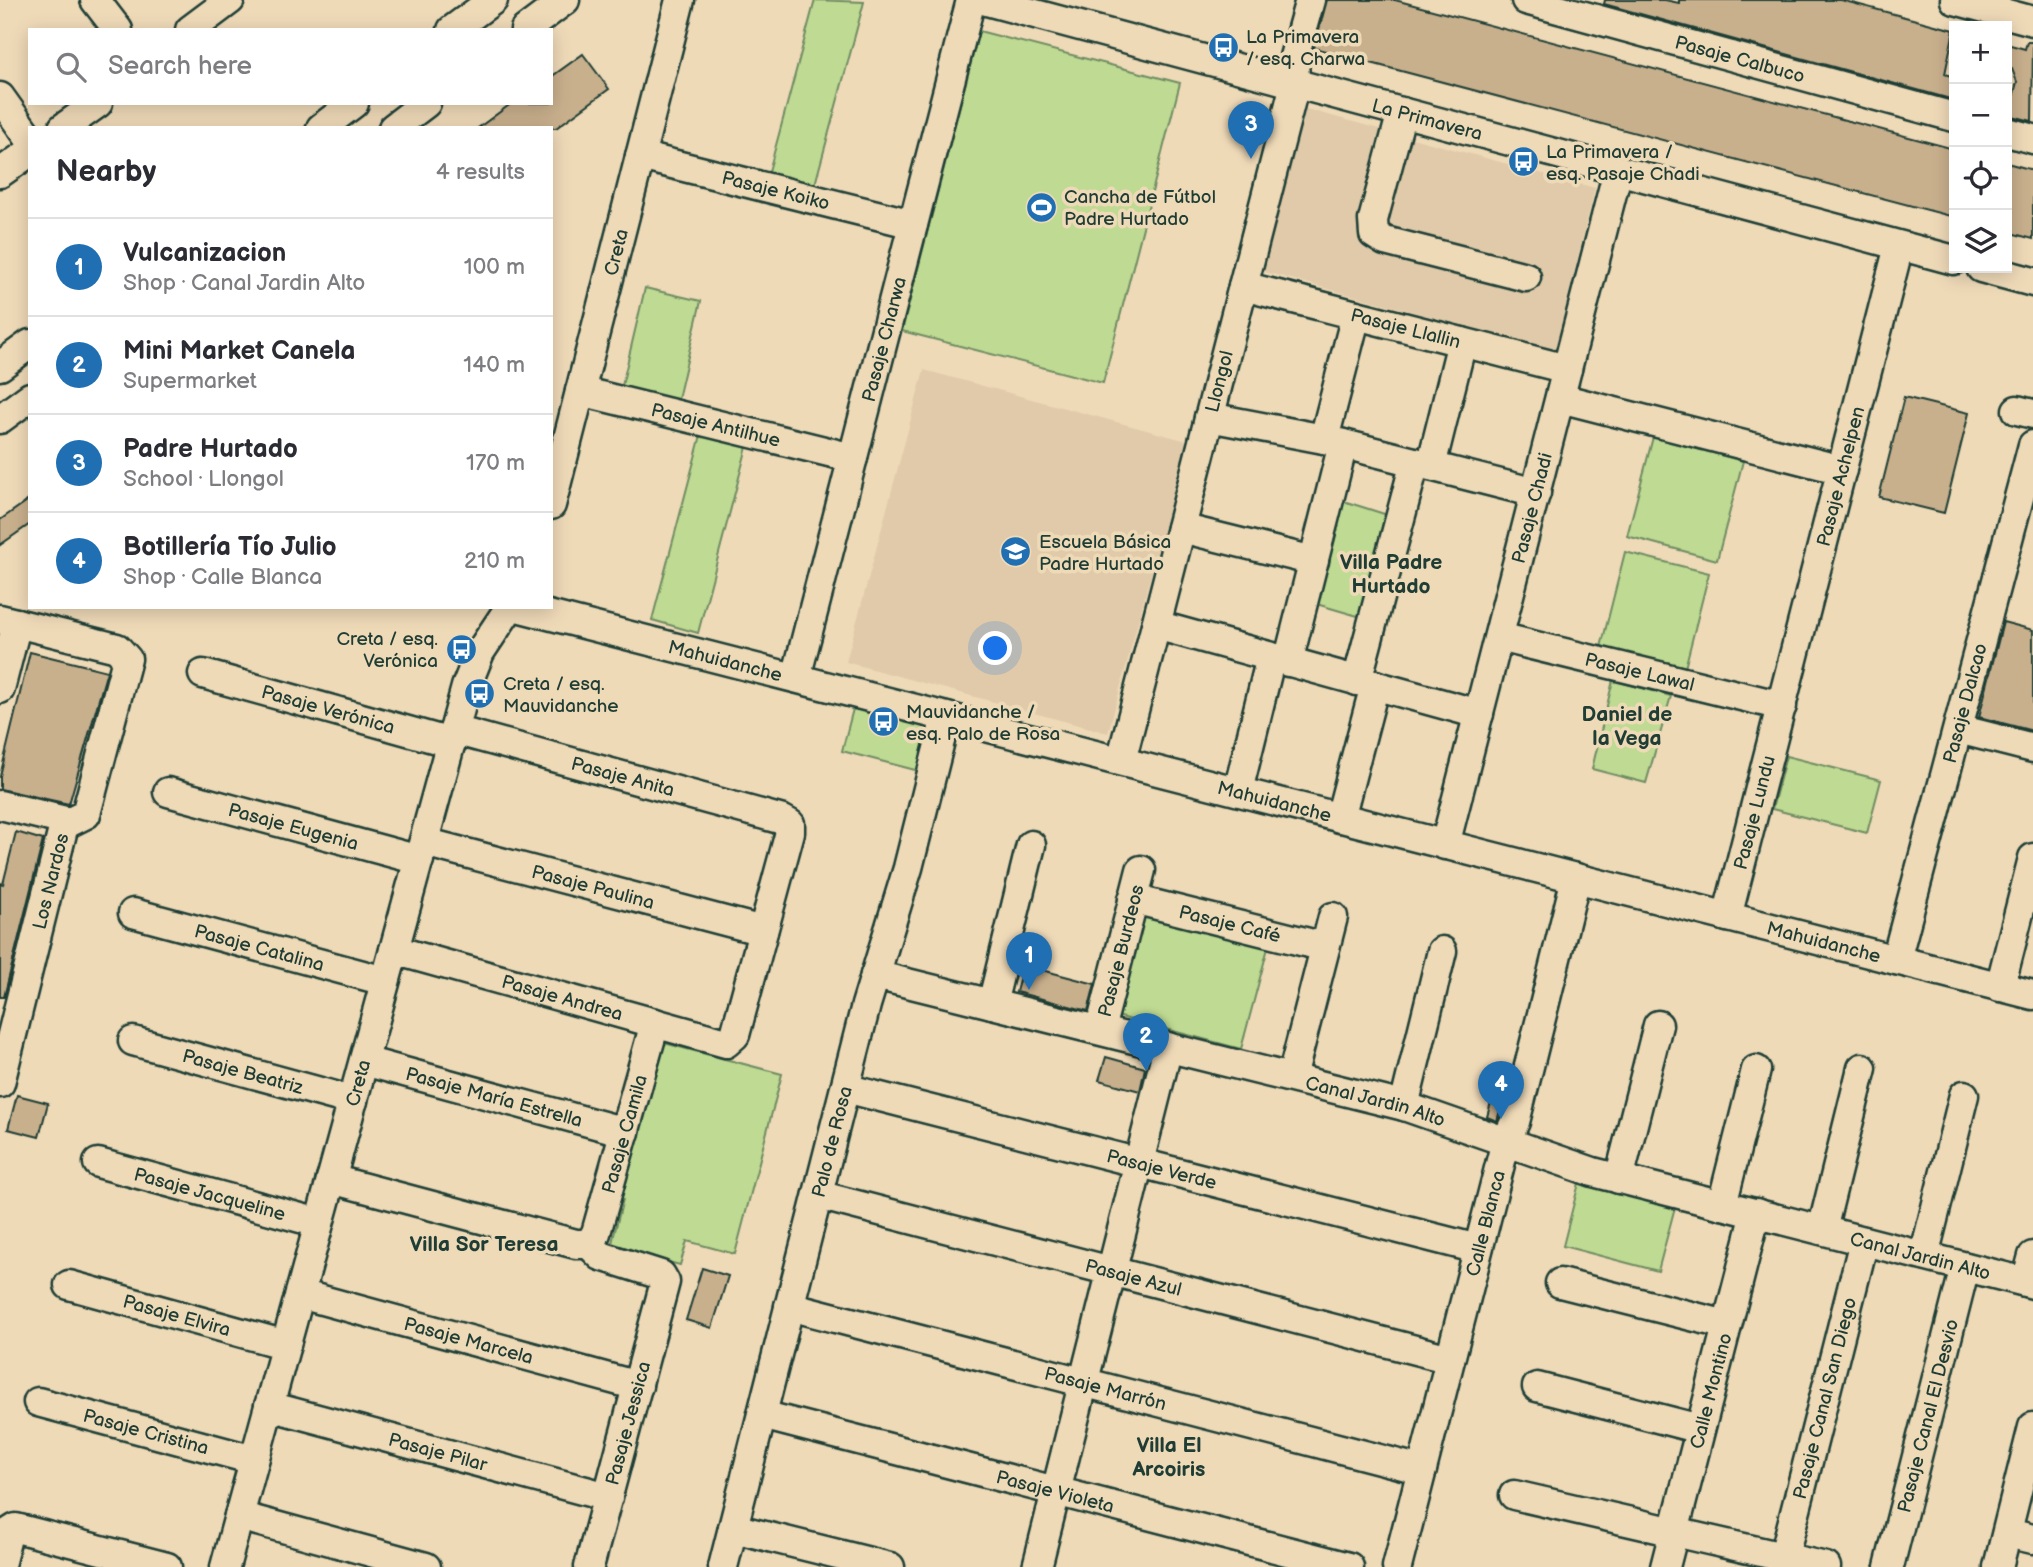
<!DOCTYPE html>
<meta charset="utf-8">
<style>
body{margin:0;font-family:"Balsamiq Sans",sans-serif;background:#f2f2f3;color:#2b2b33}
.controls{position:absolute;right:21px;top:21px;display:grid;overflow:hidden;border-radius:0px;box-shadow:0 4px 18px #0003}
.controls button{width:63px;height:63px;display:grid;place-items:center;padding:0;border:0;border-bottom:2px solid #e1e1e2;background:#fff;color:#2b2b33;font:35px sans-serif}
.you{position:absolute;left:996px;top:649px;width:24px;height:24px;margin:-18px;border:5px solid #fff;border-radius:50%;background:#1a73e8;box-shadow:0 0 0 10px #1a73e833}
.badge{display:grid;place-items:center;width:46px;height:46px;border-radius:50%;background:#1f6fb2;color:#fff;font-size:23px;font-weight:700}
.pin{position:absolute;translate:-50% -58px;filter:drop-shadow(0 2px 4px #0008)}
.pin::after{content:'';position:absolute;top:37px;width:24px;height:21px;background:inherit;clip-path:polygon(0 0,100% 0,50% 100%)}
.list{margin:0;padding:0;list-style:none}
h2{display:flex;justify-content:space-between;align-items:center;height:91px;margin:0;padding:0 28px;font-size:30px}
h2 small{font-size:23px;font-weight:400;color:#7c7c81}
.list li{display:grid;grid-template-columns:46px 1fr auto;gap:21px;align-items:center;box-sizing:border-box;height:98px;padding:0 28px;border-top:2px solid #e1e1e2}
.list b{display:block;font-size:26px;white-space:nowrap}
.list p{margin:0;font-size:23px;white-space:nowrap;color:#7c7c81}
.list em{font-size:23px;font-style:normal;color:#7c7c81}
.icon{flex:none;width:38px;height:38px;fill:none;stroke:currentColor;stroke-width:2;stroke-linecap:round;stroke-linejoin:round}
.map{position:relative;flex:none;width:2033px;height:1567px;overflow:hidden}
.search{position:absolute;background:#fff;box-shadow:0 4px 18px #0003;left:28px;top:28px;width:525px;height:77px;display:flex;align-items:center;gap:18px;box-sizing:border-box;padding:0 24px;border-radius:0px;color:#7c7c81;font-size:26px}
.panel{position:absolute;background:#fff;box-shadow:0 4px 18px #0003;left:28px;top:126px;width:525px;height:483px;border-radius:0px}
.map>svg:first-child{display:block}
.built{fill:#e0caa9}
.green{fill:#bfda92;stroke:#6f8c63;stroke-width:2}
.building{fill:#c9b08d;stroke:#1f3d34;stroke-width:2}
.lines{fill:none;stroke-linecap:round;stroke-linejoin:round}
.minor-casing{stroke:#1f3d34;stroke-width:33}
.minor{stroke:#efdab8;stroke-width:28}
.labels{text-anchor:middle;stroke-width:7;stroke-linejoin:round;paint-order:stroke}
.poi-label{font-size:19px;fill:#1f3d34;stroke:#efdab8;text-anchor:start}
.street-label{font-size:19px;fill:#1f3d34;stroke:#efdab8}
.neighbourhood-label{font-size:21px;font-weight:bold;fill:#1f3d34;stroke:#efdab8}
</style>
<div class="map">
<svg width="2033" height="1567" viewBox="0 0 2033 1567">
<rect width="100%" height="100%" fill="#efdab8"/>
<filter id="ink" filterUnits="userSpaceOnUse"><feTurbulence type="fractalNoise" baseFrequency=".0143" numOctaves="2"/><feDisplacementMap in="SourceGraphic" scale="14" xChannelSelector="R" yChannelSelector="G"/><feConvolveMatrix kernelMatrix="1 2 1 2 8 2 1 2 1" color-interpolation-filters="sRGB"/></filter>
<g filter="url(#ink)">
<g class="built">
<path d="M1295,106L1595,188L1555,350L1261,271Z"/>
<path d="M924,370L1187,441L1108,733L846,662Z"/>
</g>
<g class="green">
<path d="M815,0L864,2L814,188L768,175Z"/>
<path d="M979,31L1180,83L1103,383L902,331Z"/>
<path d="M645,288L701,301L677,403L621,390Z"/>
<path d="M701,435L747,447L698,633L652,620Z"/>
<path d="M1653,437L1743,461L1717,560L1627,536Z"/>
<path d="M1337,499L1397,518L1368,619L1306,601Z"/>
<path d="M1625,552L1709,573L1684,672L1600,651Z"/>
<path d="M1613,680L1671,696L1646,783L1592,769Z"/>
<path d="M854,705L933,724L919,771L842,751Z"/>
<path d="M1786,756L1881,780L1867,833L1772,809Z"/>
<path d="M1139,907L1269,944L1241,1049L1113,1015Z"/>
<path d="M664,1043L782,1074L735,1254L687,1241L680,1265L611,1247L623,1199L619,1197Z"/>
<path d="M1579,1183L1675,1207L1658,1271L1563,1246Z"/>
</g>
<g class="building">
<path d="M1327,0H1395L1954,149V169L1948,193L1954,195V217L1314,48Z"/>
<path d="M1605,0H1665L1679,3V0H1841L1954,30L1945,74L1954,77V100L1604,4Z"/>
<path d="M2027,42H2033L2032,121L2008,115L2017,82L2012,69L2007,67V44L2025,49Z"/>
<path d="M583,54L609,89L556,128H478L512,103H551V77Z"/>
<path d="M2007,163L2033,170V239L2007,232Z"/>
<path d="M1904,397L1969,413L1944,513L1879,497Z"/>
<path d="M30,499V524L0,545V520Z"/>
<path d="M2003,622L2033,630V731L1979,717Z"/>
<path d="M30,652L107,671L69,804L0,789V776Z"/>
<path d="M16,832L43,840L4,997H0V883L3,884Z"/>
<path d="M1023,965L1095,984L1088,1011L1016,992Z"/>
<path d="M1106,1057L1145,1068L1140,1091L1099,1080Z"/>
<path d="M1494,1091L1505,1093L1497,1121L1487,1117Z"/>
<path d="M17,1095L48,1103L39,1137L8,1129Z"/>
<path d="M702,1268L728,1276L712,1328L686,1320Z"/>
</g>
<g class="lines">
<defs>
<g id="minor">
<path d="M95,0L118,30"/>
<path id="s1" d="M983,0L1954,260"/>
<path id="s2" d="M1526,0L1954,117"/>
<path d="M1955,0L2033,21"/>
<path d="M190,30L230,0"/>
<path d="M452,30L493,0"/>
<path d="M525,30L565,0"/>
<path d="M0,97L30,139"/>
<path d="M1402,112L1373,220L1374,234L1385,241L1526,277"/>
<path d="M63,128L98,103"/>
<path d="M321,128L354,103"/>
<path d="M393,128L426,103"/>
<path d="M2007,132L2033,139"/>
<path id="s3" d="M640,156L913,224"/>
<path d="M0,173L30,152"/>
<path d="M1981,268L2033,282"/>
<path id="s4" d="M1243,286L1567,369"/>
<path d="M0,366L30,344"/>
<path id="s5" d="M580,391L853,458"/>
<path d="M1560,398L1842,470"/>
<path d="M2017,410L2033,414"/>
<path d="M1209,417L1324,439L1536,493"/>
<path d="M0,419L30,397"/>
<path d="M1324,439L1356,315"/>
<path d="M1431,466L1462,342"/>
<path id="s6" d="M551,505L680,0"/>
<path d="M1181,528L1314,561"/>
<path id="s7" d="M517,607L2033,995"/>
<path d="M0,619L117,648L127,659L86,814L70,822L0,805"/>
<path d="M1156,625L1479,714"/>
<path id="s8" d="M1499,637L1782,706"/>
<path d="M1288,662L1343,444"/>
<path id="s9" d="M203,674L451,743"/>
<path id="s10" d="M796,678L971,0"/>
<path d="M1357,681L1415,462"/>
<path d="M0,689L17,623"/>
<path d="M1958,729L2033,748"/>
<path id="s11" d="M1121,761L1295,84L1294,57L1310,0"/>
<path d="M1238,791L1271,657"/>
<path id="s12" d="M168,792L419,860"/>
<path d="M1340,818L1375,685"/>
<path id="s13" d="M424,842L763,931"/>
<path id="s14" d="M1445,845L1618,170"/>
<path id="s15" d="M1133,899L1325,947"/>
<path id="s16" d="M133,913L385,981"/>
<path id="s17" d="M1727,917L1899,246"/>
<path id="s18" d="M394,950L726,1043L735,1035L790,832V824L783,820L454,730"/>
<path id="s19" d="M1896,960L2033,445"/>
<path id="s20" d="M875,975L1404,1106L1593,1172L2033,1284"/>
<path d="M2000,987L2033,858"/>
<path d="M992,1004L1031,845"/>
<path id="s21" d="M1100,1030L1141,870"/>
<path id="s22" d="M133,1041L353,1101"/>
<path id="s23" d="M364,1061L625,1132"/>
<path d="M1292,1077L1333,917"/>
<path id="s24" d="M0,1083L65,821"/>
<path id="s25" d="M845,1088L1478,1249"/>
<path d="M1404,1106L1442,951"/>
<path id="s26" d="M98,1163L319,1223"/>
<path d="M331,1179L576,1244H589"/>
<path d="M1619,1179L1658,1025"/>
<path id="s27" d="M818,1195L1450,1359"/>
<path d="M1722,1205L1756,1070"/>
<path d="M1822,1230L1862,1068"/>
<path id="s28" d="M589,1244L596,1233L655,1023"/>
<path d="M1924,1256L1964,1095"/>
<path d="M2026,1282L2033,1256"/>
<path d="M1560,1283L1727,1325"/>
<path id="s29" d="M69,1285L286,1345"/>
<path id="s30" d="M300,1294L638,1386"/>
<path id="s31" d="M789,1306L1422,1470"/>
<path d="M1537,1387L1700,1429"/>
<path id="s32" d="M38,1402L254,1460"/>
<path id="s33" d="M269,1406L608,1497"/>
<path id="s34" d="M762,1415L1349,1567"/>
<path d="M1514,1495L1826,1567"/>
<path d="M239,1516L426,1567"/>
<path d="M733,1528L890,1567"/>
<path d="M2007,1533L2033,1539"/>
<path id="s35" d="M1784,1556L1864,1241"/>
<path d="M0,1565L8,1533L16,1528L167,1567"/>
<path id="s36" d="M225,1567L466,687L480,652L510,607"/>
<path id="s37" d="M589,1567L665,1282L661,1275L601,1256L589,1244"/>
<path id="s38" d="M723,1567L866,1005L908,868L946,717"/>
<path d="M1037,1567L1168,1047"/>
<path id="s39" d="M1397,1567L1506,1141L1515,1122L1576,878"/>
<path id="s40" d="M1665,1567L1756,1213"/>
<path id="s41" d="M1889,1567L1965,1267"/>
<path d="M1998,1567L2033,1427"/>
</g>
</defs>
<use href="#minor" class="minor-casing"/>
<use href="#minor" class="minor"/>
</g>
</g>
<defs>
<symbol id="bus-disc" viewBox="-11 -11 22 22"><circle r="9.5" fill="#1f6fb2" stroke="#efdab8"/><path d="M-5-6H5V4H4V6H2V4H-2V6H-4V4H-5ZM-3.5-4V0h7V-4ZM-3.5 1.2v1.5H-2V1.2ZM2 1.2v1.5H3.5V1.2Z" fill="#fff"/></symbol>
<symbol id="stadium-disc" viewBox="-11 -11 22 22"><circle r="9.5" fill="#1f6fb2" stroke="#efdab8"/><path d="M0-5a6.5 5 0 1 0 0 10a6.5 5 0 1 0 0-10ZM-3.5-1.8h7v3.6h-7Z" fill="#fff"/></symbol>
<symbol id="school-disc" viewBox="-11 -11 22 22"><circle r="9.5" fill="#1f6fb2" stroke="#efdab8"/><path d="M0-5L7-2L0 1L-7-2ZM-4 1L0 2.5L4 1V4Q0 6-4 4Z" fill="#fff"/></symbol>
</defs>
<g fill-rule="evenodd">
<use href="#bus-disc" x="1206" y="30" width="35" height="35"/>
<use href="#bus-disc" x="1506" y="144" width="35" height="35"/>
<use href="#stadium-disc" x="1024" y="190" width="35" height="35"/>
<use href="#school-disc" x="998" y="534" width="35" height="35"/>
<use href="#bus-disc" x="444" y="632" width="35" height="35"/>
<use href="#bus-disc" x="462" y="676" width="35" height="35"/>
<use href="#bus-disc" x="866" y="704" width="35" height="35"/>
</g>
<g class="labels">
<g class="poi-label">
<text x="1246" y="43">La Primavera<tspan x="1246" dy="22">/ esq. Charwa</tspan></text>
<text x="1546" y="158">La Primavera /<tspan x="1546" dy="22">esq. Pasaje Chadi</tspan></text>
<text x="1064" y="203">Cancha de Fútbol<tspan x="1064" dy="22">Padre Hurtado</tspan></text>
<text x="1039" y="548">Escuela Básica<tspan x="1039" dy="22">Padre Hurtado</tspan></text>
<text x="438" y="645" text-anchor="end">Creta / esq.<tspan x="438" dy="22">Verónica</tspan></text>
<text x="503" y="690">Creta / esq.<tspan x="503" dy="22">Mauvidanche</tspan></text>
<text x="906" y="718">Mauvidanche /<tspan x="906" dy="22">esq. Palo de Rosa</tspan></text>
</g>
<g class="street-label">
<text dy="7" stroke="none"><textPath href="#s2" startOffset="222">Pasaje Calbuco</textPath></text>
<text dy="7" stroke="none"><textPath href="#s1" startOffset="460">La Primavera</textPath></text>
<text dy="7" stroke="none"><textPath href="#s3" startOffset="140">Pasaje Koiko</textPath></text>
<text dy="7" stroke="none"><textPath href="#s6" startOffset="261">Creta</textPath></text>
<text dy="7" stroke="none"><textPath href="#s4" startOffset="168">Pasaje Llallin</textPath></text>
<text dy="7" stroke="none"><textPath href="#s10" startOffset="350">Pasaje Charwa</textPath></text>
<text dy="7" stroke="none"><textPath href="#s11" startOffset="392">Llongol</textPath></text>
<text dy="7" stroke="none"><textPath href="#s5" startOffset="140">Pasaje Antilhue</textPath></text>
<text dy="7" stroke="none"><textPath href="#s17" startOffset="455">Pasaje Achelpen</textPath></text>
<text dy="7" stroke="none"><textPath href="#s14" startOffset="348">Pasaje Chadi</textPath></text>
<text dy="7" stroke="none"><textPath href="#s7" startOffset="215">Mahuidanche</textPath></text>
<text dy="7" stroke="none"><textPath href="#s8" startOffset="145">Pasaje Lawal</textPath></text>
<text dy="7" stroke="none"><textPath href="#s19" startOffset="266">Pasaje Dalcao</textPath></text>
<text dy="7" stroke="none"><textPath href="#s9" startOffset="130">Pasaje Verónica</textPath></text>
<text transform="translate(623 776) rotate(15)" y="7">Pasaje Anita</text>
<text dy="7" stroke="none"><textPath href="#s7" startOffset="782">Mahuidanche</textPath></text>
<text dy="7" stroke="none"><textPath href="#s17" startOffset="108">Pasaje Lundu</textPath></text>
<text dy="7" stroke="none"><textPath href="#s12" startOffset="130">Pasaje Eugenia</textPath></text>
<text dy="7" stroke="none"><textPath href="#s24" startOffset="208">Los Nardos</textPath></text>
<text dy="7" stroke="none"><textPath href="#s13" startOffset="175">Pasaje Paulina</textPath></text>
<text dy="7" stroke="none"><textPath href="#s15" startOffset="100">Pasaje Café</textPath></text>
<text dy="7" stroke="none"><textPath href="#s7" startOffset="1349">Mahuidanche</textPath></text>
<text dy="7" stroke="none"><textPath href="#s16" startOffset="131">Pasaje Catalina</textPath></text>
<text dy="7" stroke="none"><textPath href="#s21" startOffset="82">Pasaje Burdeos</textPath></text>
<text dy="7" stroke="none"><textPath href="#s18" startOffset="175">Pasaje Andrea</textPath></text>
<text dy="7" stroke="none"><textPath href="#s22" startOffset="114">Pasaje Beatriz</textPath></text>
<text dy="7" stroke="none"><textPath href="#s36" startOffset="502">Creta</textPath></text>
<text dy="7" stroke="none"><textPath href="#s23" startOffset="135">Pasaje María Estrella</textPath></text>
<text dy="7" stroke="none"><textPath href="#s20" startOffset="516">Canal Jardin Alto</textPath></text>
<text dy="7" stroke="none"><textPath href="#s28" startOffset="116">Pasaje Camila</textPath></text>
<text dy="7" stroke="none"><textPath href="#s38" startOffset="439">Palo de Rosa</textPath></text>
<text dy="7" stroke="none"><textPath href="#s25" startOffset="327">Pasaje Verde</textPath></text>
<text dy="7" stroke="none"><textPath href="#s26" startOffset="116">Pasaje Jacqueline</textPath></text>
<text dy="7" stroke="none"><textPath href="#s39" startOffset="355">Calle Blanca</textPath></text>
<text dy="7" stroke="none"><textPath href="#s20" startOffset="1083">Canal Jardin Alto</textPath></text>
<text dy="7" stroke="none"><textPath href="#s27" startOffset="326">Pasaje Azul</textPath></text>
<text dy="7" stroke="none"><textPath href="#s29" startOffset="112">Pasaje Elvira</textPath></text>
<text dy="7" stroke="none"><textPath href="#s30" startOffset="175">Pasaje Marcela</textPath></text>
<text dy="7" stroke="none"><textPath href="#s31" startOffset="327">Pasaje Marrón</textPath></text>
<text dy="7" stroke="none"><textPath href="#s40" startOffset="182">Calle Montino</textPath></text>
<text dy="7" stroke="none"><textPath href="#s35" startOffset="163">Pasaje Canal San Diego</textPath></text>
<text dy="7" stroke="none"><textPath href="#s41" startOffset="156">Pasaje Canal El Desvio</textPath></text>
<text dy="7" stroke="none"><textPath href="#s37" startOffset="149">Pasaje Jessica</textPath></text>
<text dy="7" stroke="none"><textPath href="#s32" startOffset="112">Pasaje Cristina</textPath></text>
<text dy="7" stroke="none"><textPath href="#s33" startOffset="175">Pasaje Pilar</textPath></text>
<text dy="7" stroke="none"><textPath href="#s34" startOffset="303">Pasaje Violeta</textPath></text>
</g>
<g class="neighbourhood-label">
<text x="1391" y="569">Villa Padre<tspan x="1391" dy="24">Hurtado</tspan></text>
<text x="1627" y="721">Daniel de<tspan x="1627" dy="24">la Vega</tspan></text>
<text x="484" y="1251">Villa Sor Teresa</text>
<text x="1169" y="1452">Villa El<tspan x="1169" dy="24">Arcoiris</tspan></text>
</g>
</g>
</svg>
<div class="controls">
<button>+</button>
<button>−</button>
<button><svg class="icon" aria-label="locate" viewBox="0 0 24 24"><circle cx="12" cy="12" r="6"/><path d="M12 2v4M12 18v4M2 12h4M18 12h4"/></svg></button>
<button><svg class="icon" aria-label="layers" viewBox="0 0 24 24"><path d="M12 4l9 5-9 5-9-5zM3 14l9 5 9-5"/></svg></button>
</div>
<div class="you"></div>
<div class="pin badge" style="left:1029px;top:990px">1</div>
<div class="pin badge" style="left:1146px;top:1071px">2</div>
<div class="pin badge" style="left:1251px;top:159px">3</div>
<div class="pin badge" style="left:1501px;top:1119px">4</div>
<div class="search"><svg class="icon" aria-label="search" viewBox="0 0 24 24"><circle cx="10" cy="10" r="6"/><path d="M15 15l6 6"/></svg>Search here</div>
<section class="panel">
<h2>Nearby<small>4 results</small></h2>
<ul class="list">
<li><span class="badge">1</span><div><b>Vulcanizacion</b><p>Shop · Canal Jardin Alto</p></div><em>100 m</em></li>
<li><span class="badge">2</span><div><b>Mini Market Canela</b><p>Supermarket</p></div><em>140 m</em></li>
<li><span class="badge">3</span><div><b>Padre Hurtado</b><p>School · Llongol</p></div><em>170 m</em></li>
<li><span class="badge">4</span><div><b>Botillería Tío Julio</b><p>Shop · Calle Blanca</p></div><em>210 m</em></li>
</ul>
</section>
</div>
